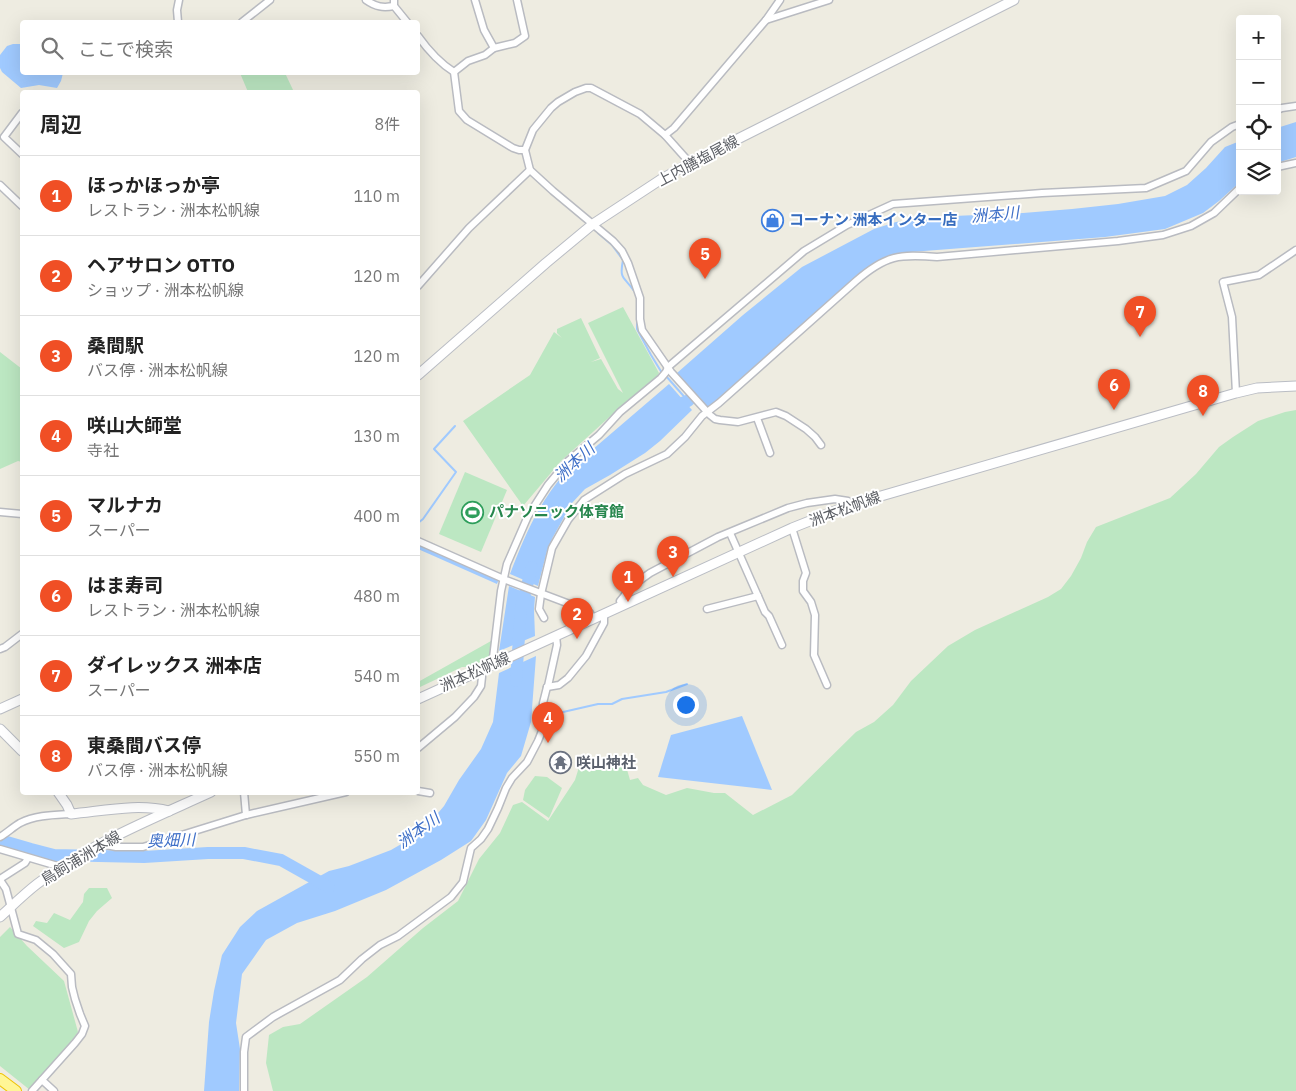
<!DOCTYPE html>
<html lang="ja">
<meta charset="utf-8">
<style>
body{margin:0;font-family:"IBM Plex Sans","Noto Sans JP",sans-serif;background:#f2f2f2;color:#222}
.controls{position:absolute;right:15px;top:15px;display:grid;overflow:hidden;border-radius:5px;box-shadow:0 5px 20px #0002}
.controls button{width:45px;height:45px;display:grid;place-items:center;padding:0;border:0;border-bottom:1px solid #e0e0e0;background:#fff;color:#222;font:25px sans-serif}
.you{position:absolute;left:685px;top:704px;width:18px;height:18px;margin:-12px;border:4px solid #fff;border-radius:50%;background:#1a73e8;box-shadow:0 0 0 8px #1a73e833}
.badge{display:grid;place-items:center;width:32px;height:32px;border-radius:50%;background:#f04f25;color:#fff;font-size:16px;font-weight:700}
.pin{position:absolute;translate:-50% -41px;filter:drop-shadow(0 1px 2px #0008)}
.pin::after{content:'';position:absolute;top:26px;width:18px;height:15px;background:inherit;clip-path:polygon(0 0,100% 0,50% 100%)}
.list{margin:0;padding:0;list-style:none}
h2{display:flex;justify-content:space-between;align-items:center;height:65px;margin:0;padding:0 20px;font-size:21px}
h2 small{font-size:16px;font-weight:400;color:#767676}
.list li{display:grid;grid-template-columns:32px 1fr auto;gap:15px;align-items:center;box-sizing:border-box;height:80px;padding:0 20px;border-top:1px solid #e0e0e0}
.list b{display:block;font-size:19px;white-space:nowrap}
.list p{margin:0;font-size:16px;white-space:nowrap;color:#767676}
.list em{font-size:16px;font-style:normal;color:#767676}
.icon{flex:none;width:28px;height:28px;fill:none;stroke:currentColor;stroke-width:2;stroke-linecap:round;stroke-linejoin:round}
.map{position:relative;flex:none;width:1296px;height:1091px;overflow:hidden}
.search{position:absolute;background:#fff;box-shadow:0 5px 20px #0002;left:20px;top:20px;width:400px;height:55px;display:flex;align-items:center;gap:12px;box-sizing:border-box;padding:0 18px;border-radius:5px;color:#767676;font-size:19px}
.panel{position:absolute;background:#fff;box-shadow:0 5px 20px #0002;left:20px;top:90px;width:400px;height:705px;border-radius:5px}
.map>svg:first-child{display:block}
.green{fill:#bce7c2}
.water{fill:#a0caff}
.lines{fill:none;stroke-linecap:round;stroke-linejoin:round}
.stream{stroke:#a0caff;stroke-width:2}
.river{stroke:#a0caff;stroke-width:12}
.minor-casing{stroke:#b9bbc1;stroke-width:9}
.secondary-casing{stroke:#babdc4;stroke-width:11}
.trunk-casing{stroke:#efc200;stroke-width:12}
.minor{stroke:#fff;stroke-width:6}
.secondary{stroke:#fff;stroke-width:9}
.trunk{stroke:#fff696;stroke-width:10}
.labels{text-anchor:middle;stroke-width:4;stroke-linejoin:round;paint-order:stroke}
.street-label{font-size:15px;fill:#5a5d63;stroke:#fff}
.shop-label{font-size:15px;font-weight:bold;fill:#366cbe;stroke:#fff;text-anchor:start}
.leisure-label{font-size:15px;font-weight:bold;fill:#27864d;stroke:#fff;text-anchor:start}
.worship-label{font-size:15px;font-weight:bold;fill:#5b616d;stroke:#fff;text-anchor:start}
.water-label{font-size:16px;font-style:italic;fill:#3e6fc7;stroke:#fff}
</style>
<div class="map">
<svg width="1296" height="1091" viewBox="0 0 1296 1091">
<rect width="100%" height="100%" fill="#eeece1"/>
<g class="green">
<path d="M240,73H285L294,92H248Z"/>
<path d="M623,307L659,373L657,377L626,402L561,461L523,506L463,421L530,375L554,332L562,338L557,333V329L581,318L600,358L591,362L601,359L618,389L623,393L588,323Z"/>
<path d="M0,352L22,369V462L18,461L0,469Z"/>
<path d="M1296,410V1091H273L266,1063L269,1035L283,1027L300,1024L367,977L423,928L458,901L479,859L500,833L513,805L522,802L548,821L575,780L580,764L616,757L624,759L630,780L638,778L643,785L666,795L687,788L714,793H725L753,815L792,795L856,732L874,722L893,705L911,681L948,646L975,630L1048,597L1061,589L1071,576L1081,558L1087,542L1096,527L1170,498L1196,474L1219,447L1233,437L1258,421L1285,412Z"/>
<path d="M465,472L507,490L481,552L439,534Z"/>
<path d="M491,641L490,658L469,667H462L418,688V682Z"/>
<path d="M535,776L547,777L562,788L549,818L523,800L525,790Z"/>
<path d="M89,888H107L112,898L97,911L89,921L79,942L64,948L33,926L36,921L47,923L54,913L70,920L83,902L84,894Z"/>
<path d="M10,927L27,946L64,981L78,1032L61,1055L30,1090L0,1066V937Z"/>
</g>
<g class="water">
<path d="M13,44H22V72L63,73L61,81L57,88L39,85L21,88L2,72L0,68V55L7,46Z"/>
<path d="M1296,122V157L1277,163V128Z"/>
<path d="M1240,141V182L1219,201L1203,213L1165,229L1105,237L911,252L891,257L867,269L772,351L708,408L677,373L743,315L802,267L874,229L896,222L930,217L1023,213L1072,209L1118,204L1165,196L1187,185L1206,168L1225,147Z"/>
<path d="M669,384L692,410L660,441L645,453L610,475L585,489L572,503L553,537L547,551L538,586L510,574C524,537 538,504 564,474Z"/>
<path d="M418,544L499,579L497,584L418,549Z"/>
<path d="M509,586L535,597L534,610L535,636L499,651Z"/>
<path d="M536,656L531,722L521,756L507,773L486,820L471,841L441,860L386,890L335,911L297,923L266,940L242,974L236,1023L240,1049L239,1091H204L209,1022L214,991L222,955L240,927L257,911L329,871L349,866L391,850L422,832L444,806L459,780L481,749L493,722L499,673Z"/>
<path d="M742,716L772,790L658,777L671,735Z"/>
</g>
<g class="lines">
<g class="stream">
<path d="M598,233L612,245L623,260C619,280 624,276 634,291"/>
<path d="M637,300V329L651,355L662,373"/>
<path d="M666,376L688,401"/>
<path d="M418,523L423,519L456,472L434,449L455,426"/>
<path d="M550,715L598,704H612L622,699L666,692L687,684"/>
</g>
<g class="river">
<path d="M668,408L688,401L702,387"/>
<path d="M516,681L521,608L532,567"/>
<path d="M0,840L31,849L54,855L144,857L208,853H244L281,860L329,887"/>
</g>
<defs>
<g id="minor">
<path d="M366,0C376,7 383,8 394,6"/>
<path d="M394,0V6L407,22"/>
<path d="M475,0L484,30L494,48"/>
<path d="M766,20L829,0"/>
<path d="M178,22L177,10L179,0"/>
<path d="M242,22L270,0"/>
<path d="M418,36C428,50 438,62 454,72L459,111L467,120L513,148L519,150H525"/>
<path d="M454,72L468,61L485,55L494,48L515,43L525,36L517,0"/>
<path d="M1277,110L1282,108L1296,106"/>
<path d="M22,113L4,137L22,154"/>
<path d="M665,135L674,128L766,20L780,0"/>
<path d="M690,163L665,135L640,114L591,88H586L575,92L558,102L551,108L533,130L525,150L530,170L553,191L613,241L622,251L628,263L640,298V319L642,330L671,372L710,415L715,419L720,420L738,422L776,412L786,416L806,429L815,437L821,445"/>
<path d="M1277,167L1296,163"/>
<path d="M0,185L22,206"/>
<path d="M418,286L469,228L530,170"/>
<path d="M1236,393L1232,317L1223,282L1259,275L1296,250"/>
<path d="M757,418L770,453"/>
<path d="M0,512L22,514"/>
<path d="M792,528L806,573L803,581V591L811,602L815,615L814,655L827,685"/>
<path d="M730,533L765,612L769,616L782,645"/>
<path d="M418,541L506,580L580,608L590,613L593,619"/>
<path d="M622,606L620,601L632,586L650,573L718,537L788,508L807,503L835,499L848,501L850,505"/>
<path d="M707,609L758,596"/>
<path d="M544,618L539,609L541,594L552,548L568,520L584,500L625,474L667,454L685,437L702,416L719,403L856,281C886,255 899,254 937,257L1118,241L1163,235L1191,226L1214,213L1240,188"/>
<path d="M0,649L5,647L22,634"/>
<path d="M492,660L493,658L501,591L507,564L528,516L548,485L568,461L599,435L620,412L661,378L666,372L668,367L804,251L847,225L893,204L1042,193L1146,188L1186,171L1211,142L1232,127L1240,124"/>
<path d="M547,687L559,685L568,678L586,656L604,623V614"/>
<path d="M418,748L455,717L474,697L481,686L482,677L481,670"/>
<path d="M418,791L430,793"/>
<path d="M244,792L246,815"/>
<path d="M0,837C7,833 13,827 20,823C36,815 54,815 71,814"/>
<path d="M101,844L116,847H143L246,815L346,792"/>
<path d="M0,849L61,867"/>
<path d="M0,879L25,863L28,858"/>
<path d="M0,880L6,889L18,934L36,940L53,954L71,974L72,987L75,999L80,1014L85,1026L82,1034L75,1043L32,1091"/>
<path d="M42,1080L54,1091"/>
<path d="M244,1091V1052L246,1037L273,1017L340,980L362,959L380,945L398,936L451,897L463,882L471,848L481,839L488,829L498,808L506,788L512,778L527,762L538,741L542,731L543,703L547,687L548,686L557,645L556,636"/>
</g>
<g id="secondary">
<path d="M418,375L546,263L593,224L660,180L690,163L1014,0"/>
<path d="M418,699L792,528L850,505L1236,393L1257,388L1296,386"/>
<path d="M0,709L22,699"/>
<path d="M0,729L22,751"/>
<path d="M58,792L67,805L71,814C103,811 138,803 169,811"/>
<path d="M0,917C12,906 24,894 37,884C89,844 152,819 211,792"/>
</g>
<path id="trunk" d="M0,1079L16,1091"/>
</defs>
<use href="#minor" class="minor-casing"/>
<use href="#secondary" class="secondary-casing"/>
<use href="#trunk" class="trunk-casing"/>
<use href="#minor" class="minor"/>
<use href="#secondary" class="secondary"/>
<use href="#trunk" class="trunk"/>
</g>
<defs>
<symbol id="shop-ring" viewBox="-11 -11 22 22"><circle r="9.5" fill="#fff" stroke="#3f7fe0" stroke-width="1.5"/><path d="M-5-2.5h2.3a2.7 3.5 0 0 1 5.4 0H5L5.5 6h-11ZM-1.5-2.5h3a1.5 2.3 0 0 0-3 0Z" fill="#3f7fe0"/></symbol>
<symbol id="stadium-ring" viewBox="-11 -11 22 22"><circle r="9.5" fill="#fff" stroke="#2e9e5b" stroke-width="1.5"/><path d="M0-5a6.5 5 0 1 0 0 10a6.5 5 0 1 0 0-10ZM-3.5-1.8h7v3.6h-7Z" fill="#2e9e5b"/></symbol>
<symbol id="temple-ring" viewBox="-11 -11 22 22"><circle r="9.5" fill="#fff" stroke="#6b7280" stroke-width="1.5"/><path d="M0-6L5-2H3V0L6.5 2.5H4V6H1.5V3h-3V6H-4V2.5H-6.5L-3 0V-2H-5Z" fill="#6b7280"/></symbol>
</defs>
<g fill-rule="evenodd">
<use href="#shop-ring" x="760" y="208" width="25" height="25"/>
<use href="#stadium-ring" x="460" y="500" width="25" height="25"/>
<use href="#temple-ring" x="548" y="750" width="25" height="25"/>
</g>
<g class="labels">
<g class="street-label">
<text transform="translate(698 161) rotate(-28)" y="5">上内膳塩尾線</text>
<text transform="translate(845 509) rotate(-20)" y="5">洲本松帆線</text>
<text transform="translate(475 672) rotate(-24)" y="5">洲本松帆線</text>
<text transform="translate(81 858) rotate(-31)" y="5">鳥飼浦洲本線</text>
</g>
<g class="shop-label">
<text x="789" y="225">コーナン 洲本インター店</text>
</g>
<g class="leisure-label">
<text x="489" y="517">パナソニック体育館</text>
</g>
<g class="worship-label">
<text x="576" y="768">咲山神社</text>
</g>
<g class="water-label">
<text transform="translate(995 214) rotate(-5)" y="6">洲本川</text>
<text transform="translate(574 462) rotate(-43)" y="6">洲本川</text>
<text transform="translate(418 830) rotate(-36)" y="6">洲本川</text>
<text transform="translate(171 840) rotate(-2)" y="6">奥畑川</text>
</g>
</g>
</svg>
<div class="controls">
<button>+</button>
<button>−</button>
<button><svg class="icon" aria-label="locate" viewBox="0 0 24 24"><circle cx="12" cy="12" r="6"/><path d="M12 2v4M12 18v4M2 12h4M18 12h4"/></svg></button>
<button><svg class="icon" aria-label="layers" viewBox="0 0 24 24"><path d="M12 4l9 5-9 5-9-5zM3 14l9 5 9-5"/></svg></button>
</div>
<div class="you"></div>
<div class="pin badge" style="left:628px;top:602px">1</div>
<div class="pin badge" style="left:577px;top:639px">2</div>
<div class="pin badge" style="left:673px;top:577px">3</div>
<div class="pin badge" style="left:548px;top:743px">4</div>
<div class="pin badge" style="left:705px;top:279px">5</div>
<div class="pin badge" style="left:1114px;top:410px">6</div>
<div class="pin badge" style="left:1140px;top:337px">7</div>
<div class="pin badge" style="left:1203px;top:416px">8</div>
<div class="search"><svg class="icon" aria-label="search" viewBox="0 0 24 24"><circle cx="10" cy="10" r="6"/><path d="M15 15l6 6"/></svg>ここで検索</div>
<section class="panel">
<h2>周辺<small>8件</small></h2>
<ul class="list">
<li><span class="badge">1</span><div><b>ほっかほっか亭</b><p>レストラン · 洲本松帆線</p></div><em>110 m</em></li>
<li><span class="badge">2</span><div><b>ヘアサロン OTTO</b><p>ショップ · 洲本松帆線</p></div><em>120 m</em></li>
<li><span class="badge">3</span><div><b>桑間駅</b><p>バス停 · 洲本松帆線</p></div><em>120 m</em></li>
<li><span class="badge">4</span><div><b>咲山大師堂</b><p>寺社</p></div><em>130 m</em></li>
<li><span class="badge">5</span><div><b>マルナカ</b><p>スーパー</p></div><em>400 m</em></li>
<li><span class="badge">6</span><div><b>はま寿司</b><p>レストラン · 洲本松帆線</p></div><em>480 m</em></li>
<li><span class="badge">7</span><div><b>ダイレックス 洲本店</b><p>スーパー</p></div><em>540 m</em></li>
<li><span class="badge">8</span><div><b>東桑間バス停</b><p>バス停 · 洲本松帆線</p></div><em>550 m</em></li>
</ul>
</section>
</div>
